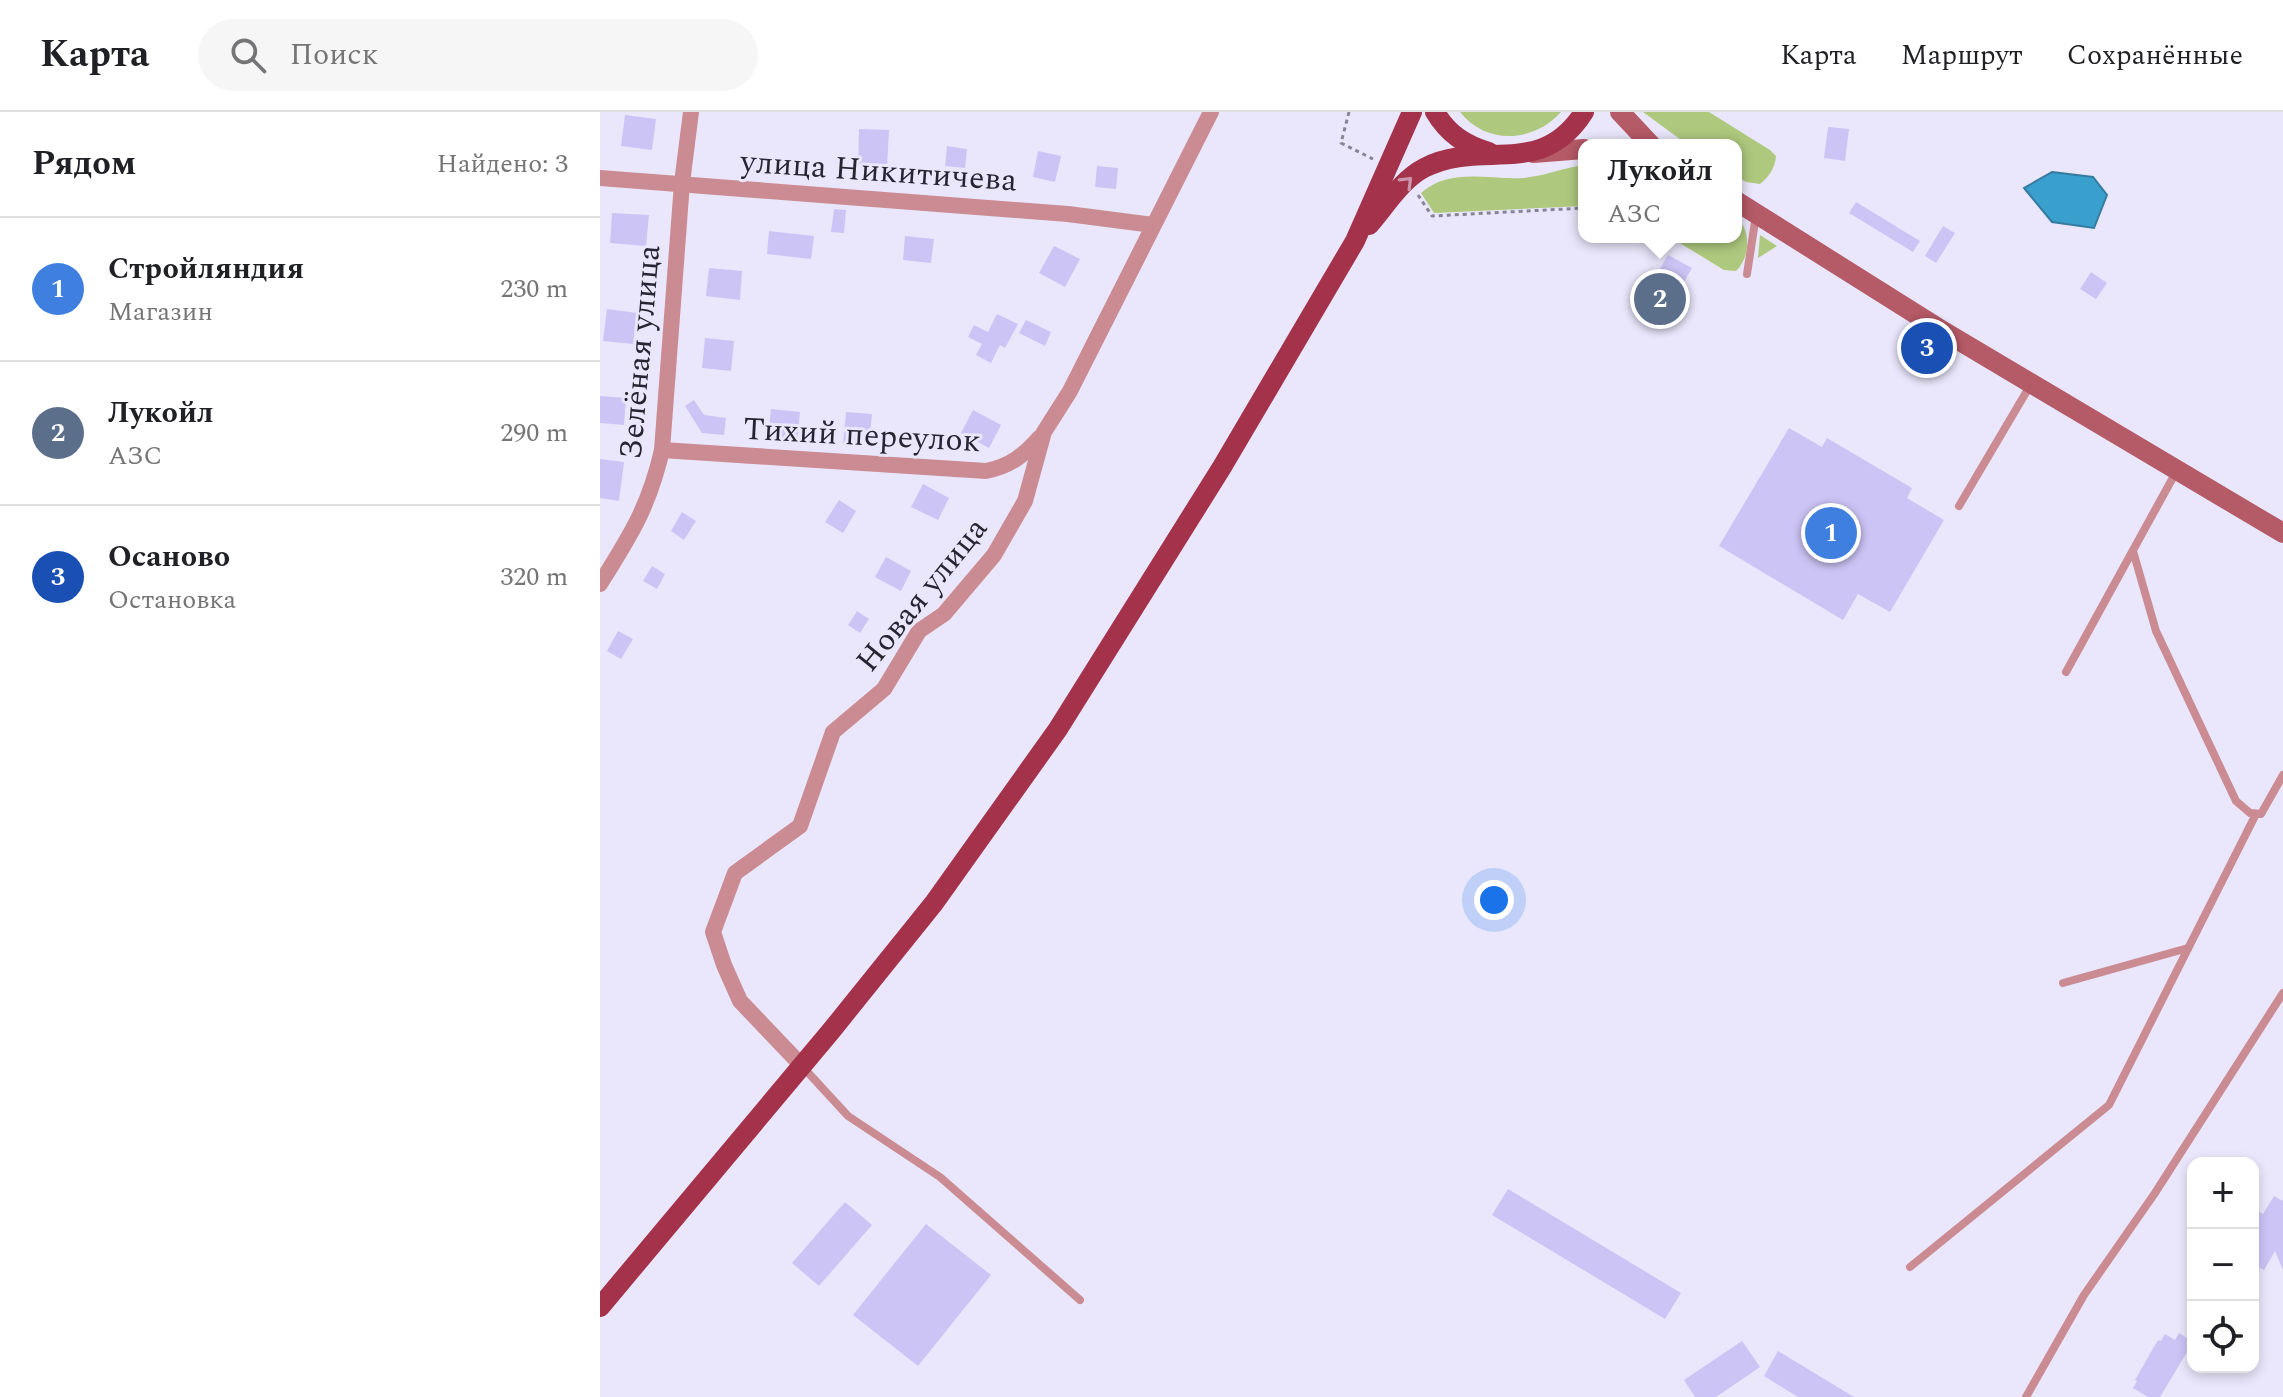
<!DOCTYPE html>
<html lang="ru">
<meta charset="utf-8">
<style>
body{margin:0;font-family:Spectral,serif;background:#f6f6f6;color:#202124}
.controls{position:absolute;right:24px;bottom:24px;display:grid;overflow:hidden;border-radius:16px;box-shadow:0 4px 12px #0003}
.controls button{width:72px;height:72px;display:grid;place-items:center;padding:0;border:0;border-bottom:2px solid #e0e0e0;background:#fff;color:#202124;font:40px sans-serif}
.you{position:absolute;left:894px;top:788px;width:28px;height:28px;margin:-20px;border:6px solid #fff;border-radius:50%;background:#1a73e8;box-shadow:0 0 0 12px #1a73e833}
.badge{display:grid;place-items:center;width:52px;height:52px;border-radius:50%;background:#db2777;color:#fff;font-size:26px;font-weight:700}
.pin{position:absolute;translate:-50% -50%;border:4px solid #fff;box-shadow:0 2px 8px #0006}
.popup{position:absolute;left:978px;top:27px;width:164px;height:104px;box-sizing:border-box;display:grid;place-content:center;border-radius:16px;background:#fff;filter:drop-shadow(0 2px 6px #0005);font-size:26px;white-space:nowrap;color:#757577}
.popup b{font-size:30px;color:#202124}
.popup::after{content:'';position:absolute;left:50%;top:100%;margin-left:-16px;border:16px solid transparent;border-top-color:#fff}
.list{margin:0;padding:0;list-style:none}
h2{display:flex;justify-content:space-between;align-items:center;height:104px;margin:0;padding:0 32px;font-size:34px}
h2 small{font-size:26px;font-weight:400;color:#757577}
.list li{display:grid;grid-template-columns:52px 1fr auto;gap:24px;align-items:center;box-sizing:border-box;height:144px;padding:0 32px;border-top:2px solid #e0e0e0}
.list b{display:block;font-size:30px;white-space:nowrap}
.list p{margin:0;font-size:26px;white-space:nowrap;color:#757577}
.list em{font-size:26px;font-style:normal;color:#757577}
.icon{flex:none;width:44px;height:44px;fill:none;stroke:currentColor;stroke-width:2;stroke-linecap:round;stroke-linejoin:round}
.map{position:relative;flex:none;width:1683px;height:1285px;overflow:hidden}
header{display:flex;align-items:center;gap:48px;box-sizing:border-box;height:112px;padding:0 40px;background:#fff;border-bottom:2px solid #e0e0e0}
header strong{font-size:38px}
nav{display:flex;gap:44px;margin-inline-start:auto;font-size:28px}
.search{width:560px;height:72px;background:#f6f6f6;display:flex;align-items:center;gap:20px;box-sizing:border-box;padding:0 28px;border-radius:44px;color:#757577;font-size:30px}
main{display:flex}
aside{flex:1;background:#fff}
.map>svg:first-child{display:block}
.green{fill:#aec97e}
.water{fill:#39a0ce;stroke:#347b9f;stroke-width:2}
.building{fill:#cdc4f6}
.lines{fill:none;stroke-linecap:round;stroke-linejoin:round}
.path{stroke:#878495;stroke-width:3;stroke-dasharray:4 4;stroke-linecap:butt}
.service{stroke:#cb8b92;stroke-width:8}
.minor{stroke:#cb8b92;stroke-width:16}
.secondary{stroke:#b55a67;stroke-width:20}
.primary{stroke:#a3324a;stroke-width:20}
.oneway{stroke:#ca96ac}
.labels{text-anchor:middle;stroke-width:6;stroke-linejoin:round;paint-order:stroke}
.street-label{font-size:32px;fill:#272532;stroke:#eae7fc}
</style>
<header>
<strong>Карта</strong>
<div class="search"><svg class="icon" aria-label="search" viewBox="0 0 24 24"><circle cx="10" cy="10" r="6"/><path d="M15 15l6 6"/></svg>Поиск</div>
<nav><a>Карта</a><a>Маршрут</a><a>Сохранённые</a></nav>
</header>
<main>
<aside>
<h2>Рядом<small>Найдено: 3</small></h2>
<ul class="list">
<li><span class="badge" style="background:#3f7fe0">1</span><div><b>Стройляндия</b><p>Магазин</p></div><em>230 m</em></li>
<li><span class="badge" style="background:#5c6f8a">2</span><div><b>Лукойл</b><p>АЗС</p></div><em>290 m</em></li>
<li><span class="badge" style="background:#1a4fb4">3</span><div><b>Осаново</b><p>Остановка</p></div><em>320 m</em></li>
</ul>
</aside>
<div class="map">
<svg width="1683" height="1285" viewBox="0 0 1683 1285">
<rect width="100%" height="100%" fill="#eae7fc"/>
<g class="green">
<path d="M860,0H961C934,30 887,34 860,0Z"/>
<path d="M1043,0H1109L1170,38L1176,44C1175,56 1169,65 1160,72L1146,70L1136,64V33H1088Z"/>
<path d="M984,53V94L834,101L821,81C850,55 888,68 923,66C944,64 963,56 984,53Z"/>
<path d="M1136,106C1152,117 1150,146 1136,159L1124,158L1070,125H1136Z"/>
<path d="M1160,123L1177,134L1158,146Z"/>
</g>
<path class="water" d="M1452,60L1493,65L1507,83L1494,116L1452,110L1424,76Z"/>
<g class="building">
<path d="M25,3L56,7L52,38L21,34Z"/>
<path d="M1228,15L1249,17L1245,49L1224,46Z"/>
<path d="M259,17L289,18L287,55L258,53Z"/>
<path d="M347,34L367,37L365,56L345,54Z"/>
<path d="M438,39L461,44L455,70L433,65Z"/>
<path d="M497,54L518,56L516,77L495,75Z"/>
<path d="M1256,90L1320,129L1313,140L1249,101Z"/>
<path d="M234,97L246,98L244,121L231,120Z"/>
<path d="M12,101L49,103L46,134L10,131Z"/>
<path d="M1343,114L1355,121L1336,151L1325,144Z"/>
<path d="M169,119L214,124L211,147L167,142Z"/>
<path d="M305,124L334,127L331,151L303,148Z"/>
<path d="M454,134L480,147L465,175L439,161Z"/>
<path d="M1068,143L1092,156L1067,200L1043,186Z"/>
<path d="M109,156L142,159L140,188L106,184Z"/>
<path d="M1491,160L1507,171L1496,187L1480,177Z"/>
<path d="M7,197L37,201L33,232L3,229Z"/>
<path d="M397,202L418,212L405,236L400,233L391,251L376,243L382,232L368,225L374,213L388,220Z"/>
<path d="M426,208L451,220L445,234L419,221Z"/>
<path d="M105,226L134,229L131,259L102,256Z"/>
<path d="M0,284L26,286L24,313L0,311Z"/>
<path d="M94,288L104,303L126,306L124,323L102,321L85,294Z"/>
<path d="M171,297L200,300L197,330L168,327Z"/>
<path d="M373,298L401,313L389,336L361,321Z"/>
<path d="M246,300L272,302L269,334L243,332Z"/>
<path d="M1189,316L1222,335L1227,326L1312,376L1307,386L1344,408L1290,500L1258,482L1243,508L1119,434Z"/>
<path d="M0,347L24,350L19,389L0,386Z"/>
<path d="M323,372L349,386L338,408L311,395Z"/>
<path d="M239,388L256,399L243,421L225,410Z"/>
<path d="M82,400L96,409L84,428L71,419Z"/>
<path d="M286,445L311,459L301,479L275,465Z"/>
<path d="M52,454L65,462L57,477L43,469Z"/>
<path d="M257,499L269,507L260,521L248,513Z"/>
<path d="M18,519L33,527L21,547L7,539Z"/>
<path d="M908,1077L1081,1181L1065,1207L892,1103Z"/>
<path d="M1674,1084L1683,1089V1158L1675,1139L1664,1158L1653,1152V1096L1663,1102Z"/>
<path d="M245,1090L272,1113L219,1174L192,1151Z"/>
<path d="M326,1112L391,1163L318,1254L253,1203Z"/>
<path d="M1579,1221L1593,1230L1560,1285H1548L1533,1276L1537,1269L1535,1268L1558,1228L1561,1229L1565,1222L1575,1228Z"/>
<path d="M1142,1229L1160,1255L1116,1285H1095L1084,1268Z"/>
<path d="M1178,1239L1254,1285H1198L1164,1264Z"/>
</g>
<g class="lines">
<g class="path">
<path d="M749,0L741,31L773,47"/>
<path d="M818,83L832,104L984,96"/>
</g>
<g class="service">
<path d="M1147,162L1156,103"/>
<path d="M1359,394L1431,272"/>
<path d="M1533,439L1556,519L1636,689L1650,701L1661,702L1683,663"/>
<path d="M1466,560L1576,360"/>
<path d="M1463,871L1588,836"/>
<path d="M202,954L248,1004L340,1065L480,1188"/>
<path d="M1310,1155L1509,993L1656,702"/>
<path d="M1426,1285L1484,1183L1555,1081L1683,881"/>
</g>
<g class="minor">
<path d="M0,66L468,102L553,113"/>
<path d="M62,338L386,359C411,354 424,343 440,325"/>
<path d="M0,472C30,424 49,395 62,338L82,71L91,0"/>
<path d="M202,954L140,889L124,853L113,820L135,761L200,714L233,620L284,577L319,519L344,502L394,443L425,389L444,320L470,279L611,0"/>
</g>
<g class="secondary">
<path d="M1020,0L1051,33"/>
<path d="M933,41L984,37"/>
<path d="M1136,89L1338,216L1683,421"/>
</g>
<g class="primary">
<path d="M835,0C848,22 865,33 889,40"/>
<path d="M769,113C785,95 801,68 824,56C882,26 941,68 984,0"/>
<path d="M0,1195L231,919L334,791L458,617L622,355L755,129L812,0"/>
</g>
</g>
<defs><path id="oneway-chevron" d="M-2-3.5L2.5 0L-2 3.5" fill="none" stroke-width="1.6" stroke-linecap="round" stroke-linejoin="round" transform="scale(2)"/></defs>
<use class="oneway" href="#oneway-chevron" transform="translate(807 70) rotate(-45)"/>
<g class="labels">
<g class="street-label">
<text transform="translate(279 58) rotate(4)" y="11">улица Никитичева</text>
<text transform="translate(39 240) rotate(-85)" y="11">Зелёная улица</text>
<text transform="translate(262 322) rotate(3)" y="11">Тихий переулок</text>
<text transform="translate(321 482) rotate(-51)" y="11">Новая улица</text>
</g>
</g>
</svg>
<div class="controls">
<button>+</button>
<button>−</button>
<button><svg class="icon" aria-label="locate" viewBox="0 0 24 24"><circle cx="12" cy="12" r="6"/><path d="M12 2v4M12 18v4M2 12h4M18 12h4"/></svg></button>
</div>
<div class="you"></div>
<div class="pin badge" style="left:1231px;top:421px;background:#3f7fe0">1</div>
<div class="pin badge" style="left:1060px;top:187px;background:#5c6f8a">2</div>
<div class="popup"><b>Лукойл</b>АЗС</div>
<div class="pin badge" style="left:1327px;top:236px;background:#1a4fb4">3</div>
</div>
</main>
